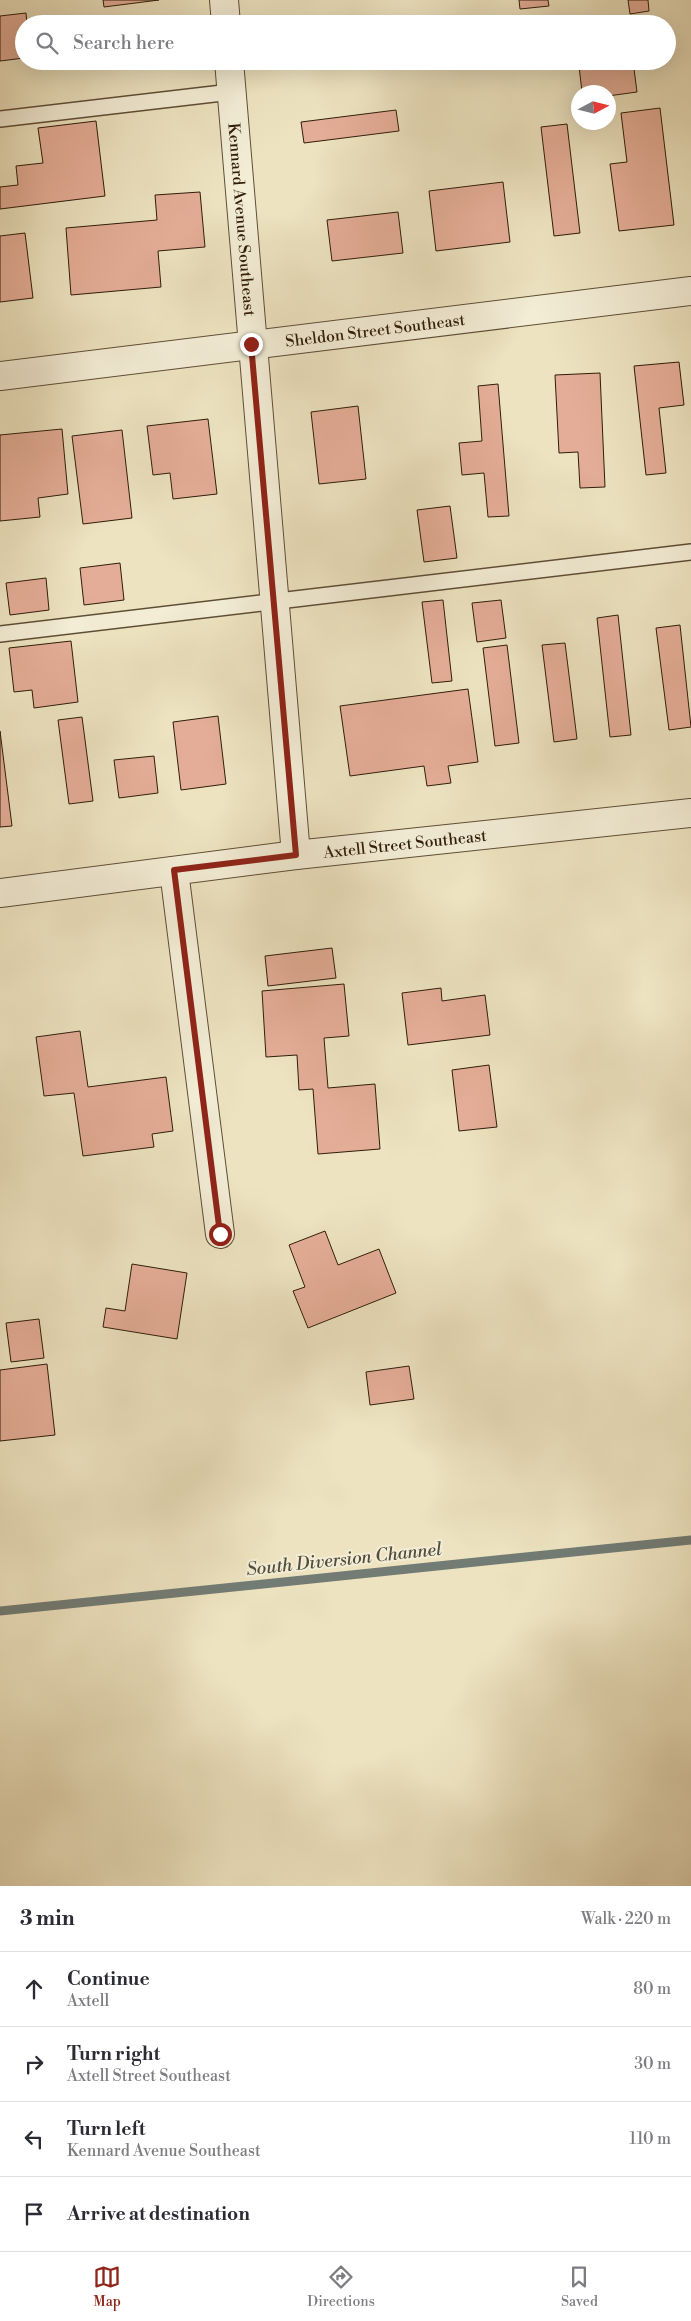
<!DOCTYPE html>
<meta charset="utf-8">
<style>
body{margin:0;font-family:"Libre Bodoni",serif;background:#f2f2f3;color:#2b2b33}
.compass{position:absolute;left:571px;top:85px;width:45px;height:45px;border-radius:50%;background:#fff;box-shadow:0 5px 20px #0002;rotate:83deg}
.stop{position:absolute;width:15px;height:15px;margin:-11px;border:4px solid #8f2418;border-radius:50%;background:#fff}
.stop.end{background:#8f2418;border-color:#fff;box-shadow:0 1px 5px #0008}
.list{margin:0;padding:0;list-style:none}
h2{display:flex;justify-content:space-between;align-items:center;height:65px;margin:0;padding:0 20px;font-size:21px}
h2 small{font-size:16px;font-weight:400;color:#7c7c81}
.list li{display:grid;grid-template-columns:32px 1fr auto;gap:15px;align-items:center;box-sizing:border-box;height:75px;padding:0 20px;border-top:1px solid #e1e1e2}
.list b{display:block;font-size:19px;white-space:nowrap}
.list p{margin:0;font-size:16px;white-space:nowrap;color:#7c7c81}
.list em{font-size:16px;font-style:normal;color:#7c7c81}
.icon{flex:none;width:28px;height:28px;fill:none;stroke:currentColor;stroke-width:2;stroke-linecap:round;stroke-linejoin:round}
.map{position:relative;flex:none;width:691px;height:1886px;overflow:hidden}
.search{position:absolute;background:#fff;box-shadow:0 5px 20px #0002;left:15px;right:15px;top:15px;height:55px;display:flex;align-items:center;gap:12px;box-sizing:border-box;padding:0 18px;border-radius:28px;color:#7c7c81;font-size:19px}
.sheet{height:365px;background:#fff}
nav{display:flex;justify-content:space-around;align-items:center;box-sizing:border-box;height:70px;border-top:1px solid #e1e1e2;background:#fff;font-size:14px;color:#7c7c81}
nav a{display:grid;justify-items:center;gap:2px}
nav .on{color:#8f2418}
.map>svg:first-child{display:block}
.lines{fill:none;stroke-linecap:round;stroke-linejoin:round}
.stream{stroke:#727c75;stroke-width:9}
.building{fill:#e4ad97;stroke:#2f1d08}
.service-casing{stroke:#5e4e36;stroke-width:18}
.minor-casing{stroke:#5e4e36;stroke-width:30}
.service{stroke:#f3edd6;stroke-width:15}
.minor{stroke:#f3edd6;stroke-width:28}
.route{stroke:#8f2418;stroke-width:6}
.labels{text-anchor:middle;stroke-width:4;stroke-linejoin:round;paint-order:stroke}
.street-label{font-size:16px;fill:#2f1d08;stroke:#f3edd6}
.water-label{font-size:18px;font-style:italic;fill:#504c3e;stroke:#f3edd6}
</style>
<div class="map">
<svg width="691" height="1886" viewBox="0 0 691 1886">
<rect width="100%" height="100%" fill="#ede3c0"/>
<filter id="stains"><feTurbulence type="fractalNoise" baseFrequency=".004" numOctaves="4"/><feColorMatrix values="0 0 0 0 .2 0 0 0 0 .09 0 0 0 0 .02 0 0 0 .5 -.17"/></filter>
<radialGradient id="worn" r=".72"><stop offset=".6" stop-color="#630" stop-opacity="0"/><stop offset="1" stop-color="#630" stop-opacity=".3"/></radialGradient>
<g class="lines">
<path class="stream" d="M0,1611L691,1540"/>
</g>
<g class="building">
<path d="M103,0H159L104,7Z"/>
<path d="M519,0H548L549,6L520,9Z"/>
<path d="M628,0H648L649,11L630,14Z"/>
<path d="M26,13L27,24H24V58L0,61V16Z"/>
<path d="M617,61H633L637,92L608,96V92H582L579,66Z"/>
<path d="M660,108L674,225L619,231L610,164L627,162L621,113Z"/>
<path d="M396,110L399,131L304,143L301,122Z"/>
<path d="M96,121L105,196L0,209V187L18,185L16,166L43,163L38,128Z"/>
<path d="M567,124L580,233L554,236L541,127Z"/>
<path d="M503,182L510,242L436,251L429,191Z"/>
<path d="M200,192L205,247L158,251L161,287L71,295L66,228L157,220L155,195Z"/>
<path d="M398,212L403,253L332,261L327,220Z"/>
<path d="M25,233L33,298L0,302V236Z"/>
<path d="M679,362L684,405L659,408L666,473L646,475L634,366Z"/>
<path d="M600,373L605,487L580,488L578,452L559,453L555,375Z"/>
<path d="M498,384L509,516L488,517L484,473L462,475L459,443L482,441L478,386Z"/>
<path d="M358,406L366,479L319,484L311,412Z"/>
<path d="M208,419L217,494L173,499L170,473L153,475L147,426Z"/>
<path d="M62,429L68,494L38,498L40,517L0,521V435Z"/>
<path d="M122,430L132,518L83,524L72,436Z"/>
<path d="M450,506L457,558L424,562L417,510Z"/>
<path d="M120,563L124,600L84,605L80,568Z"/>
<path d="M46,578L49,610L10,615L6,583Z"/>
<path d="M443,600L452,681L432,683L422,602Z"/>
<path d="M501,600L506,638L477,642L472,603Z"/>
<path d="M618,615L631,735L610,737L597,618Z"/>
<path d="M680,625L691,727L669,730L656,628Z"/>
<path d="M71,641L78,702L34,708L32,690L14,692L9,648Z"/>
<path d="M565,643L577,739L554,742L542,645Z"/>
<path d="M507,645L519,743L495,746L483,648Z"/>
<path d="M468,689L478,762L448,766L451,783L427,786L424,766L350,776L340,706Z"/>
<path d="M218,716L226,784L181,790L173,722Z"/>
<path d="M82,717L93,801L69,804L58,720Z"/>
<path d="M0,731L12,826L0,827Z"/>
<path d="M154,756L158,793L119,798L114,760Z"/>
<path d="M332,948L336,978L268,986L265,956Z"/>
<path d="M344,984L349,1036L324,1038L328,1088L375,1084L380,1149L318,1154L313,1089L299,1090L297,1055L266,1057L262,991Z"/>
<path d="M441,988L442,1001L485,995L490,1035L408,1045L402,993Z"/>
<path d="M80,1031L88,1087L166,1077L173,1131L152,1134L154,1147L83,1156L74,1093L44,1096L36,1037Z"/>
<path d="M489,1065L497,1127L459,1131L452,1070Z"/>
<path d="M325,1231L338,1265L379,1249L396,1293L308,1328L293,1291L305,1287L289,1245Z"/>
<path d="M132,1264L187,1273L177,1339L103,1327L106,1308L125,1311Z"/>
<path d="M39,1319L44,1358L11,1362L6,1323Z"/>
<path d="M47,1364L55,1435L0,1441V1370Z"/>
<path d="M409,1366L414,1399L370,1405L366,1372Z"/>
</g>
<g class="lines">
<defs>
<g id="service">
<path d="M0,119L231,92"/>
<path d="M0,634L691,552"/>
</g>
<g id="minor">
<path d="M224,0L226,24"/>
<path id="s1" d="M229,61L296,855"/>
<path id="s2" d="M0,376L691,291"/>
<path d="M174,871L220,1234"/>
<path id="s3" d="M0,893L296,855L691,813"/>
</g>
</defs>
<use href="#service" class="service-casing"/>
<use href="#minor" class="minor-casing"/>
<use href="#service" class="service"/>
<use href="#minor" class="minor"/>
</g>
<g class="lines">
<path class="route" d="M220,1234L174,870L296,855L251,344"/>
</g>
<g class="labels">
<g class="street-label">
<text dy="6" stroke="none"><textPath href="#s1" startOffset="159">Kennard Avenue Southeast</textPath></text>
<text dy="6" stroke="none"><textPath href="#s2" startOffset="378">Sheldon Street Southeast</textPath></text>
<text dy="6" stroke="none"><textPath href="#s3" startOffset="408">Axtell Street Southeast</textPath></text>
</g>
<g class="water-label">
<text transform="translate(344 1559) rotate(-6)" y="6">South Diversion Channel</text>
</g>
</g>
<rect width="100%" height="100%" filter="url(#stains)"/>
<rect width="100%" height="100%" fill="url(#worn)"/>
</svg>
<svg class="compass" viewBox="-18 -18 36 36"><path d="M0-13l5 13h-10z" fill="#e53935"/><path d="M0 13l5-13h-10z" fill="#7c7c81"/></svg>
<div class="stop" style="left:220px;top:1234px"></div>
<div class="stop end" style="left:251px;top:344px"></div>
<div class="search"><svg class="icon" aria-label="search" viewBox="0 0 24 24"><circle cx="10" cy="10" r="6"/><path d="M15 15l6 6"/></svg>Search here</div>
</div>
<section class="sheet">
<h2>3 min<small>Walk · 220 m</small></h2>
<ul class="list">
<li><svg class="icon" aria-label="ahead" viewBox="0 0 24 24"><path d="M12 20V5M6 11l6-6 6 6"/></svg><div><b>Continue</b><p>Axtell</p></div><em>80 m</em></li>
<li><svg class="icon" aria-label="right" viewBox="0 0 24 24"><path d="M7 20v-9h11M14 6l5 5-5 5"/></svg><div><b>Turn right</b><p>Axtell Street Southeast</p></div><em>30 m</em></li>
<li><svg class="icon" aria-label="left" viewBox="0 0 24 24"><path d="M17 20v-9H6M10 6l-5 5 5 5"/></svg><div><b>Turn left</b><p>Kennard Avenue Southeast</p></div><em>110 m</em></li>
<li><svg class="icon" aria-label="arrive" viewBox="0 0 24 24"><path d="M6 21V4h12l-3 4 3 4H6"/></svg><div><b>Arrive at destination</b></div></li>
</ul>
</section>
<nav>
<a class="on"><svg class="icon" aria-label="map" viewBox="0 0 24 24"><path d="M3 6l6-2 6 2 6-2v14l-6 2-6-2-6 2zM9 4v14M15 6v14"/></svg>Map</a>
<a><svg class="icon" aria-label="directions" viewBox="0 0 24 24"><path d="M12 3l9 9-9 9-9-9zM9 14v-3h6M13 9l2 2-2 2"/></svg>Directions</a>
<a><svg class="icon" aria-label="saved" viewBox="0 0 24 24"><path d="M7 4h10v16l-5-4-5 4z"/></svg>Saved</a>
</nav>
